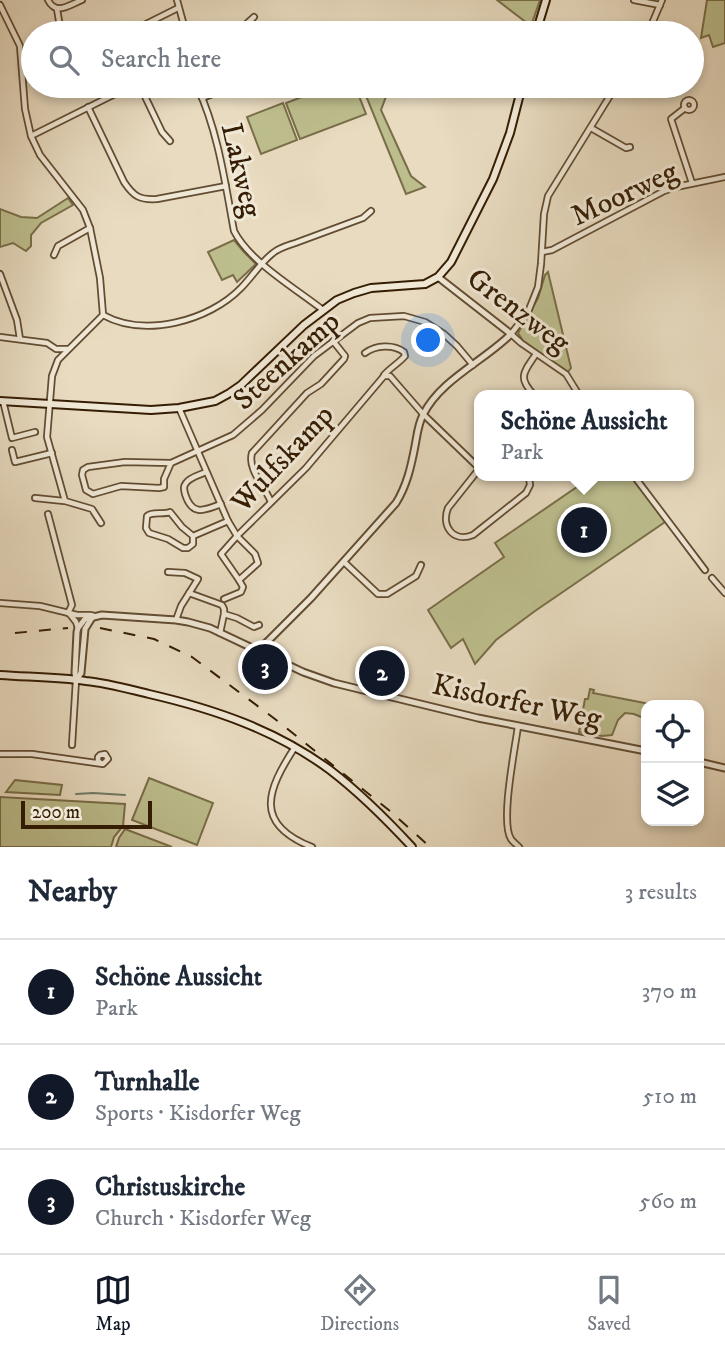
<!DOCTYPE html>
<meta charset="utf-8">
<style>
body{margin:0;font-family:"IM FELL DW Pica",serif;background:#f6f6f7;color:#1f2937}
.controls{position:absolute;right:21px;bottom:21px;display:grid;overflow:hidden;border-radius:14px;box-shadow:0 4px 10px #0003}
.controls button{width:63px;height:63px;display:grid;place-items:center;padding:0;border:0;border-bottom:2px solid #e0e1e3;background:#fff;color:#1f2937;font:35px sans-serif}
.scale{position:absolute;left:21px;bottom:18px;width:131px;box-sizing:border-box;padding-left:7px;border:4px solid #351d03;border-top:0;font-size:19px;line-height:24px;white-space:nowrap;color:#351d03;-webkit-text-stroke:5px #f0e8d6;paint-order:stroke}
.you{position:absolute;left:429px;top:341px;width:24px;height:24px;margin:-18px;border:5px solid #fff;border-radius:50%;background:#1a73e8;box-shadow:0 0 0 10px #1a73e833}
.badge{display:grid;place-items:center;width:46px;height:46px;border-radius:50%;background:#111827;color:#fff;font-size:23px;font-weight:700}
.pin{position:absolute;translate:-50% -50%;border:4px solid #fff;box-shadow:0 2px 7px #0006}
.popup{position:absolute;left:474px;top:390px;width:220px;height:91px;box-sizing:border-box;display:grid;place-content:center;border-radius:14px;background:#fff;filter:drop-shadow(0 2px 5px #0005);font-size:23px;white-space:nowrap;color:#747a83}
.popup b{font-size:26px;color:#1f2937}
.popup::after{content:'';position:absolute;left:50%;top:100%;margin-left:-14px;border:14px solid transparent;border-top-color:#fff}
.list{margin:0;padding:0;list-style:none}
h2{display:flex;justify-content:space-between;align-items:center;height:91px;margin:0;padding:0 28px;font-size:30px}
h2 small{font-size:23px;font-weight:400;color:#747a83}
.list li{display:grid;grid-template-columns:46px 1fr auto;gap:21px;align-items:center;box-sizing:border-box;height:105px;padding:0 28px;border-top:2px solid #e0e1e3}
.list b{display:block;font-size:26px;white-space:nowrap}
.list p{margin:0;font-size:23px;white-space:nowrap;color:#747a83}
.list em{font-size:23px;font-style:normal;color:#747a83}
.icon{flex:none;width:38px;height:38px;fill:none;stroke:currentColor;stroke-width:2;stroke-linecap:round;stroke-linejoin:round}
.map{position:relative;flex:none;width:725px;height:847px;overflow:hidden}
.search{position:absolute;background:#fff;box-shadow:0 4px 10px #0003;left:21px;right:21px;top:21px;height:77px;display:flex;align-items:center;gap:18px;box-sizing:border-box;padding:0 24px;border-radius:38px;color:#747a83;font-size:26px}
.sheet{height:406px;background:#fff}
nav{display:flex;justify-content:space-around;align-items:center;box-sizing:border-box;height:98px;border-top:2px solid #e0e1e3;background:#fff;font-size:19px;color:#747a83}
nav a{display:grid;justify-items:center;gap:4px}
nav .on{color:#111827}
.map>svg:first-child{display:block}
.green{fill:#bdbe8e;stroke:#796e48;stroke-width:2}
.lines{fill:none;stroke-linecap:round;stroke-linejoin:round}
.stream{stroke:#707c68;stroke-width:2}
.minor-casing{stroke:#624c32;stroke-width:8}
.tertiary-casing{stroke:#624c32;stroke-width:9}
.secondary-casing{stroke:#351d03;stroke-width:10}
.minor{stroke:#f0e8d6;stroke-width:4.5}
.tertiary{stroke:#f0e8d6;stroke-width:5}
.secondary{stroke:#f0e8d6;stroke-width:6}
.rail{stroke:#351d03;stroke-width:2;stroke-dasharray:12 12;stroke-linecap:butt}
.labels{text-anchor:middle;stroke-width:6;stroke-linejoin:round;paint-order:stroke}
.street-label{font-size:30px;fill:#351d03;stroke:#f0e8d6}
</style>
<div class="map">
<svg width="725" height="847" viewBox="0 0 725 847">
<rect width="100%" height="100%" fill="#e8dbc0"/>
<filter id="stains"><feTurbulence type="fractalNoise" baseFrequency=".00286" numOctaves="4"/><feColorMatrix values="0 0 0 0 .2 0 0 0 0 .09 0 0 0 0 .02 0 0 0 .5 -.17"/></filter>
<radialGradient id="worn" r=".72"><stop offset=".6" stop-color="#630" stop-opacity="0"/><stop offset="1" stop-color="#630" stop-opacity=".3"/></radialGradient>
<g class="green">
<path d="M497,0H540L531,26Z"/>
<path d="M707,0H725V43L713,47L709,35L701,38Z"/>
<path d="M330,86H355L366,114L300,139L286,103Z"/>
<path d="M362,86H390L381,110L411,176L425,187L406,194Z"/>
<path d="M283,103L297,140L261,154L247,117Z"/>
<path d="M68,198L73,205L41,223L31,235V246L26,251L13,243L0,247V209L21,217L37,218Z"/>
<path d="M234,240L244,252L256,264L237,282L233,275L222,280L208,252Z"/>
<path d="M548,272L571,368L567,373L523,341L518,333L538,298L545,275Z"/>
<path d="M593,476H631L665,522L535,611L496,640L475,664L463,639L451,648L428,610L504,557L495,543Z"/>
<path d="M590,689L594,690L593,693L655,705H646V719L634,714L625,713L618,720L612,735L602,736L579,732L585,699H588Z"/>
<path d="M149,778L213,803L197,845L132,820Z"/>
<path d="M15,780L62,785L60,795L6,792Z"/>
<path d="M0,797L125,804L123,826L114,837L111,847H0Z"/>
<path d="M125,829L172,847H116L119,838Z"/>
</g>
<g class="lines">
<path class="stream" d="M76,794L93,793L125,795"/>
<defs>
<g id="minor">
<path d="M48,0C56,16 69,5 82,0"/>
<path d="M177,0L186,33"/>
<path d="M634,0L660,5"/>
<path d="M0,5L20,46L25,109L31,136L40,155L83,210L90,228L100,278L103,315L58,360L52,376L47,437L65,501L92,509L101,523"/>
<path d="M57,9L61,33"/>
<path d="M128,33L178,8"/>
<path d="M223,33L244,26L254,17"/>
<path d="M648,33L662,0"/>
<path d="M21,55L33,54"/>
<path d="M110,86L112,95"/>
<path d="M140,86L162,132L170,141"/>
<path d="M197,86C218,131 225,182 234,231C250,262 295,288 323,310"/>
<path d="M555,92V86"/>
<path d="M202,98L234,86"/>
<circle cx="689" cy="105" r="5"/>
<path d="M88,107L124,182C134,197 140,200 157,199L226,186"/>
<path d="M685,108L671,119L692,183"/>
<path d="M591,128L626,148L630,147"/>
<path d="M31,136L131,86"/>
<path d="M542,252L552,250L664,191L676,187L725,177"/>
<path d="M54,255L58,246L90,228"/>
<path d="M0,274L17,320L20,339"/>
<path d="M103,315C145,338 209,321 241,288C252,277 261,262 273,253C280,247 290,245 298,242C320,234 341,226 363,218L371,211"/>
<path d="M0,337L47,343L56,349H68"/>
<path d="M365,353C376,345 393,344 404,352L405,356C399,363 390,368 384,375"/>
<path d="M534,395C517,377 524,372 536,354"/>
<path d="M579,395L566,374L521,343L511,334L528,312L538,287L541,264L544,214L548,196L616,86"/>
<path d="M3,401L12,438L35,432"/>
<path d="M179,408L228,521L237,536L306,468L384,376H390L423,414L479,468"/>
<path d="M12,450L15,462L52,453"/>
<path d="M171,463L125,462L88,467L83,470L82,475L86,490L93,494L121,486L159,488L164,487V479L171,463L233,435L262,410L314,356L358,323L370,318L404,316L425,322L444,334L457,346L473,365"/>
<path d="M479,469L448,508C441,526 453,543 473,535L526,493L530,485L529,476"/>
<path d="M206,472C200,475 190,477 186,483C183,487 184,489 185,494C192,516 203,511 221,504"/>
<path d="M634,476L705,570"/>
<path d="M35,498L64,501"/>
<path d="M271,502C265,487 247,469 252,453L307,393L321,384L344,359L345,356L333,341"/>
<path d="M48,514L72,605L68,613"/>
<path d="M193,536V544L188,548H183L168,539L149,533L146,528L147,516C152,511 163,515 170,512L182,527L193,536L228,521"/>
<path d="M237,536L255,554L258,563L239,580L221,554Z"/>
<path d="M344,562L378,594H387L416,576L421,565"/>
<path d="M168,572L185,573L198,579L181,606L176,620"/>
<path d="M712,578L725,593"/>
<path d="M189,593L222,605L224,609V614"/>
<path d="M224,599L241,592L243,587L239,580"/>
<path d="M0,603L40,606L77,615H90L93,616"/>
<path d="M69,613L76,622L78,628"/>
<path d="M220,633L224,614L237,618L254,627L259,625"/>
<path d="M518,726C515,749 500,822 511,839C513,842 517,845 519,847"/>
<path d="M72,745L76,680"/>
<path d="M295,747C267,790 253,824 312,847"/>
<path d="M0,754H32L103,764L108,759L105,754L100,755L98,757V761L101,763"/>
</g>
<g id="tertiary">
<path d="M260,651L266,643L311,598L396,503C407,485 411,467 415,446C417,436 418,424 423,415C440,380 484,361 511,334L438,277"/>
<path d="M76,680L75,673L77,632L78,628L85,619L102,615L176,620L188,622L210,628L303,672L334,683L478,718L646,751"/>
<path d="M76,680L81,673L85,629L93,616"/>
<path d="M699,762L725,768"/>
</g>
<g id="secondary">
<path d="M536,33L546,0"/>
<path d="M0,401L151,410L179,408L215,401L228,394L241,385L304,325L337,300L354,293L371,288L425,284L438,277L451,262L493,179L510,133L522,86"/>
<path d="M0,675C28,677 57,677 86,681C107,683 128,689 149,694C214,709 276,730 330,770C360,793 387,820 412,847"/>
</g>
</defs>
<use href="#minor" class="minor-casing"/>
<use href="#tertiary" class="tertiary-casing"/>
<use href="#secondary" class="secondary-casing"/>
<use href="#minor" class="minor"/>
<use href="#tertiary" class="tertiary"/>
<use href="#secondary" class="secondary"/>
<g class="rail">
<path d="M100,628L154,639L192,657L279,722L390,811L430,847"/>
<path d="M15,633L68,628"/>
</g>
</g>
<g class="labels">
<g class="street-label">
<text transform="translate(242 170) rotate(77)" y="10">Lakweg</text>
<text transform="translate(624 193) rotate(-25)" y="10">Moorweg</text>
<text transform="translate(519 310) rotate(37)" y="10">Grenzweg</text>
<text transform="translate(286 360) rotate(-42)" y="10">Steenkamp</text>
<text transform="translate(282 458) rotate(-47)" y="10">Wulfskamp</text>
<text transform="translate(517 701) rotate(12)" y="10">Kisdorfer Weg</text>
</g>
</g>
<rect width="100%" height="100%" filter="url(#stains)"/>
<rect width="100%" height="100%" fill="url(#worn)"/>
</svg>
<div class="controls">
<button><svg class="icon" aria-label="locate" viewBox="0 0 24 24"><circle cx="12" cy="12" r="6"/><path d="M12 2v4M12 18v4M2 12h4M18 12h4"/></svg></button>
<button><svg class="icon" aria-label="layers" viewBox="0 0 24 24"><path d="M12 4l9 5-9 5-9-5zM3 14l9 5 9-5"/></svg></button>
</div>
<div class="scale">200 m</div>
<div class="you"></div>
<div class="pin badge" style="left:584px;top:530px">1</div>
<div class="popup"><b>Schöne Aussicht</b>Park</div>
<div class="pin badge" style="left:382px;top:673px">2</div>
<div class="pin badge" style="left:265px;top:667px">3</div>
<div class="search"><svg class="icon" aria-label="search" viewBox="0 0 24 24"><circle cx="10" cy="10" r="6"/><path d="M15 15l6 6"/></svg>Search here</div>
</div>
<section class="sheet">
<h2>Nearby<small>3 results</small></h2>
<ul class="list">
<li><span class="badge">1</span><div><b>Schöne Aussicht</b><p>Park</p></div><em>370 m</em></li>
<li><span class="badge">2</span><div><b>Turnhalle</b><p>Sports · Kisdorfer Weg</p></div><em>510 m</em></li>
<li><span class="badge">3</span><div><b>Christuskirche</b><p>Church · Kisdorfer Weg</p></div><em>560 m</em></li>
</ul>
</section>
<nav>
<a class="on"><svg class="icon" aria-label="map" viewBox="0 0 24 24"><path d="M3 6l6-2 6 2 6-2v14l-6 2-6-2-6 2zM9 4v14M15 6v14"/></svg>Map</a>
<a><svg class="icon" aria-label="directions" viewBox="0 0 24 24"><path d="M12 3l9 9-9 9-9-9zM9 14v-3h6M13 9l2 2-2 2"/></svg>Directions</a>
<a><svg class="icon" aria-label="saved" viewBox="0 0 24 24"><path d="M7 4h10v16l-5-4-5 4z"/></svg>Saved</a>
</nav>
